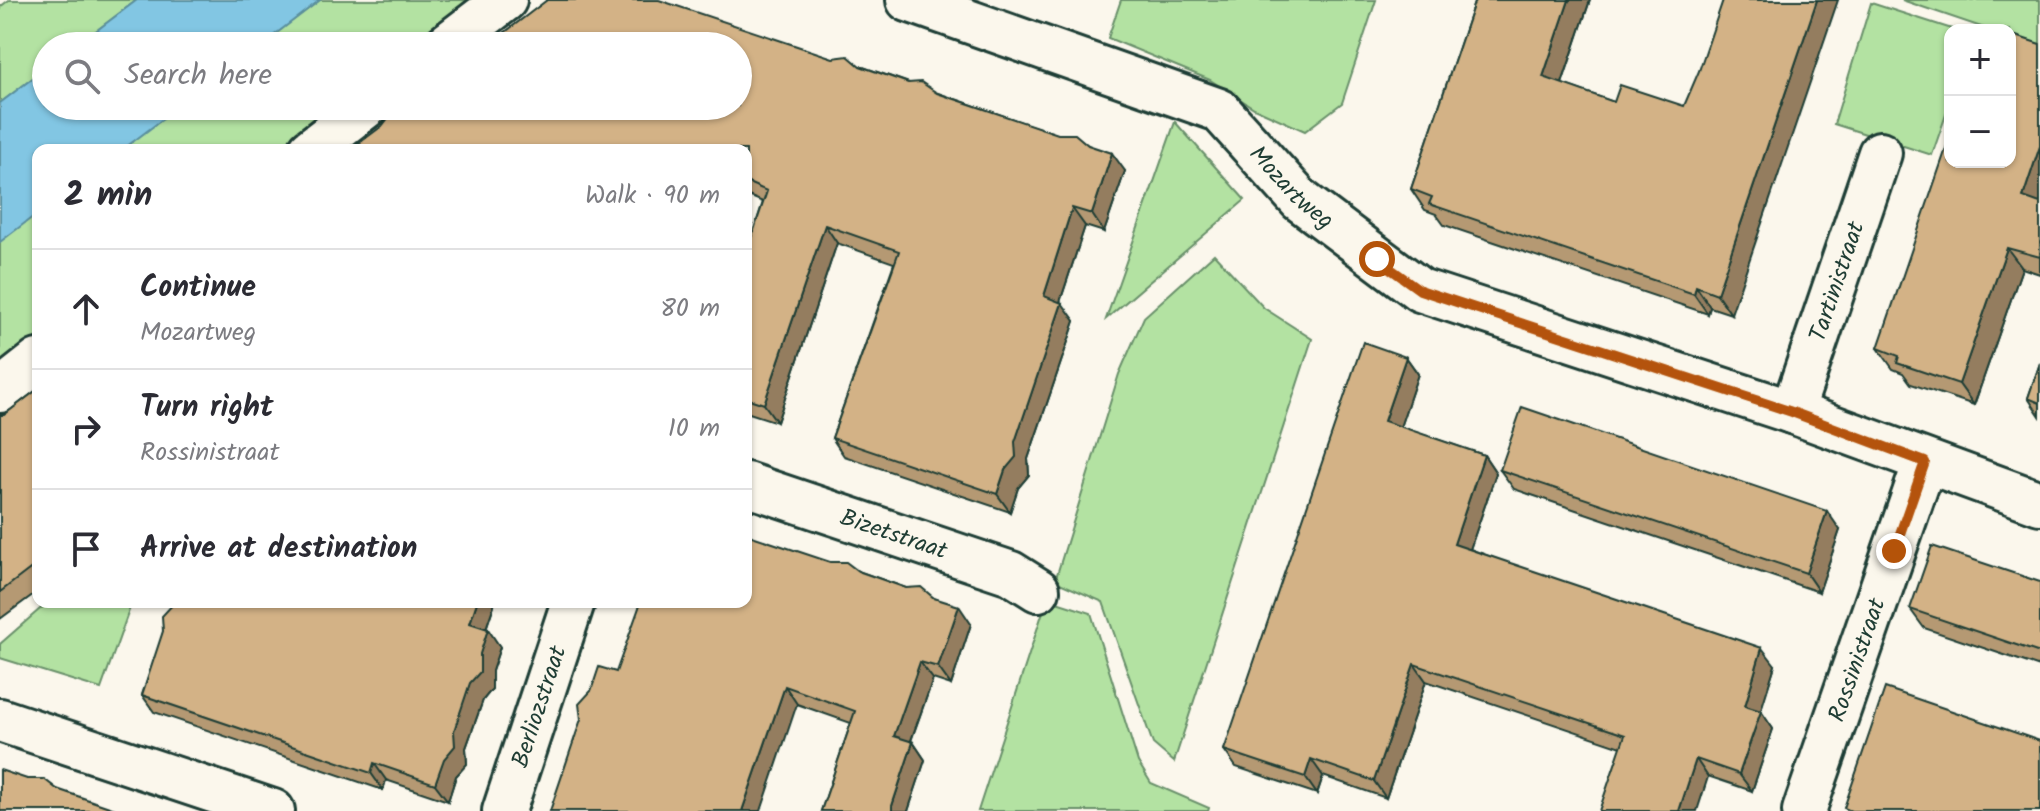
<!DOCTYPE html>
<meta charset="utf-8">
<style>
body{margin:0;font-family:Kalam,sans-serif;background:#f2f2f3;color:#2b2b33}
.controls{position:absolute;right:24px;top:24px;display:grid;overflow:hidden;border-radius:16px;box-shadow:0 2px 6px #0004}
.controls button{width:72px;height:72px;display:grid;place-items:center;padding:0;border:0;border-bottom:2px solid #e1e1e2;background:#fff;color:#2b2b33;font:40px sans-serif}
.stop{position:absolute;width:24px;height:24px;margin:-18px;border:6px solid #b45309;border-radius:50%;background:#fff}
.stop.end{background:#b45309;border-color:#fff;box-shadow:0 2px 8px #0008}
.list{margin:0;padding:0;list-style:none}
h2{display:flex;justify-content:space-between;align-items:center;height:104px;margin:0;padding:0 32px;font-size:34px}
h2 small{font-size:26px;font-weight:400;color:#7c7c81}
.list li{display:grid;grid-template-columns:52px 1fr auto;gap:24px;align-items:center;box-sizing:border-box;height:120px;padding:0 32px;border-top:2px solid #e1e1e2}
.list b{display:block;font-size:30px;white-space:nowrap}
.list p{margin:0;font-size:26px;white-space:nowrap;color:#7c7c81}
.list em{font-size:26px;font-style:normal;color:#7c7c81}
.icon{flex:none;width:44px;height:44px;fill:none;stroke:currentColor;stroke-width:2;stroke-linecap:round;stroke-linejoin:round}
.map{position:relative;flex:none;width:2040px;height:811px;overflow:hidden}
.search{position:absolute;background:#fff;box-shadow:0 2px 6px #0004;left:32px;top:32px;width:720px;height:88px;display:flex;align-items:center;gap:20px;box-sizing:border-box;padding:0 28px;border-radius:44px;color:#7c7c81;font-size:30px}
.panel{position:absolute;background:#fff;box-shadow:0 2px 6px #0004;left:32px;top:144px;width:720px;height:464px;border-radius:16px}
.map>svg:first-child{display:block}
.green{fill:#b3e2a2;stroke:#69906b;stroke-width:2}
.water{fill:#82c6e3;stroke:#5a8f9d;stroke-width:2}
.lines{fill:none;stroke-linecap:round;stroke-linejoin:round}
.minor-casing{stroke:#1f3d34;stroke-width:48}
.minor{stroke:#fbf7ec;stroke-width:42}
.wall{fill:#b59973;stroke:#1f3d34;stroke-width:2}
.shaded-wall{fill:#947d5e;stroke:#1f3d34;stroke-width:2}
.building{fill:#d3b286;stroke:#1f3d34;stroke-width:2}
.route{stroke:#b45309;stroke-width:10}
.labels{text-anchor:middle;stroke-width:6;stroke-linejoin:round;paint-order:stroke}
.street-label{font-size:24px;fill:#1f3d34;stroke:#fbf7ec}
</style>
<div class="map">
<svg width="2040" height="811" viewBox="0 0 2040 811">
<rect width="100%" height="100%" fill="#fbf7ec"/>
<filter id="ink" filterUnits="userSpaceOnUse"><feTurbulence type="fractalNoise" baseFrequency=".0125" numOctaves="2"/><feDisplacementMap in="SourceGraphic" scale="16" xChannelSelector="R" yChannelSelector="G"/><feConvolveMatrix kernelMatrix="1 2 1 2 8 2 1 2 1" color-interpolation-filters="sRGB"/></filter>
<g filter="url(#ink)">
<g class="green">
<path d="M9,0H137L76,46H46V68L0,103V7Z"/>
<path d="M320,0H476L417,46H259Z"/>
<path d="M1121,0H1376L1342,103L1305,131L1254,108L1210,80L1108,38Z"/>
<path d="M1902,0H2040V47L2010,37V30H1990Z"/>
<path d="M1871,3L1955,30H1950V103L1932,155L1834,124Z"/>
<path d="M179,106H340L284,150H120Z"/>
<path d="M1175,122L1245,200L1106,319Z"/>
<path d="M38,212V341L0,371V240Z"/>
<path d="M1214,254L1264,308L1312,339L1174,762L1153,744L1103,602L1055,581L1119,374L1144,317Z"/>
<path d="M1047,599L1091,613L1138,762L1151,783L1209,808L1208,811H978Z"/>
<path d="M48,602H132L101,689L0,658V644Z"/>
</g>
<g class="water">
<path d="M137,0H320L260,46H76Z"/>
<path d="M46,68V106H180L122,150H38V213L0,242V103Z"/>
</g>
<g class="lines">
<defs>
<g id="minor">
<path id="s1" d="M908,0L1219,110L1300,200L1420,290L1792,412L2040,503"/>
<path d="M445,46L505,0"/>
<path d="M310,150L367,106"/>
<path d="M0,391L38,361"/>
<path id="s2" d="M1792,412L1880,153"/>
<path id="s3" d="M746,484L1011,573L1038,590"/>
<path d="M0,720L273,811"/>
<path id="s4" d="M504,811L573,602"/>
<path id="s5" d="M1804,811L1925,462"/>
</g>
</defs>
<use href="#minor" class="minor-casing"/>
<use href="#minor" class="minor"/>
</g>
<g class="wall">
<path d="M1475,0H1590L1562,84L1614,102L1731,314L1710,307L1708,314L1444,225L1436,214L1425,210L1411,189Z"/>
<path d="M2040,44V274L2022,268L1974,405L1911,384L1903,373L1893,369L1878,348Z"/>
<path d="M860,66L1088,145L1125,171L1104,232L1085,226L1060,302L1075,321L1028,459L1029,475L1018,488L1010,512L844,456L832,438L894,263L837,243L777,422L746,412V254L763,202L746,195V150Z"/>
<path d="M1406,357L1418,374L1400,427L1484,455L1496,473L1470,549L1775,665L1760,711L1773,729L1752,791L1426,681L1386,798L1323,776L1317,794L1236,767L1224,750Z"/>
<path d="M2040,363V416L2028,398Z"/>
<path d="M38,389V591L0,619V415H4Z"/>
<path d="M1500,470L1840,530L1819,592L1514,489Z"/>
<path d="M858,571L934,598L971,624L951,685L933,679L911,741L913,742L925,760L908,811H821L851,723L797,704L616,672Z"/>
<path d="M2040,582V667L1924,628L1910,609Z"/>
<path d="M175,602H495L486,629L500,647L492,671V689L483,700L466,748L467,764L456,776L448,801L386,780L383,790L154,712L142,695Z"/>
</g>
<g class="shaded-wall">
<path d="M1569,0H1590L1557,98L1543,77Z"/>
<path d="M1817,0H1838L1731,314L1717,294Z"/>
<path d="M2040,146V210L2023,197Z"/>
<path d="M1112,153L1125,171L1104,232L1092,214Z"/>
<path d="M1072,208L1085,226L1056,314L1044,296Z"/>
<path d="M825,225L837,243L777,422L764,404Z"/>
<path d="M2007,248L2022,268L1974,405L1959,384Z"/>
<path d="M1696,286L1710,307L1708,314L1694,294Z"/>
<path d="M1062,303L1075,321L1028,459L1029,475L1018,488L1010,512L997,494Z"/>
<path d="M1406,357L1418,374L1396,439L1384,421Z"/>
<path d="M1484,455L1496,473L1466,561L1454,544Z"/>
<path d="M1827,511L1840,530L1819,592L1806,573Z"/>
<path d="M477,602H495L482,640L470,623Z"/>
<path d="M959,606L971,624L951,685L938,667Z"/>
<path d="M488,629L500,647L492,671V689L483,700L466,748L467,764L456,776L448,801L435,784Z"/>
<path d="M1762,648L1775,665L1757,723L1745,706Z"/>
<path d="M920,662L933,679L906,754L894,736Z"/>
<path d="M1414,664L1426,681L1386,798L1374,781Z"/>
<path d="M785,686L797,704L761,811H742Z"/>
<path d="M1761,711L1773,729L1752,791L1739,774Z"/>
<path d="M913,742L925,760L908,811H892V806Z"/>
<path d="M1311,759L1323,776L1317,794L1305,777Z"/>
<path d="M1696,759L1708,777L1697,811H1679Z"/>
<path d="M374,763L386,780L383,790L371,773Z"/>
</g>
<g class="building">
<path d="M547,0H659L833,58L848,56L860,66L908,83L921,82L937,93L1058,134H1075L1088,145L1112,153L1092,214L1072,208L1044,296L1062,303L1015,442L1016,457L1005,470L997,494L832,438L899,251L825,225L764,404L746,398V254L767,191L746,182V150H350L382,126L393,112L408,106H738V46H487Z"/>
<path d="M1475,0H1569L1543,77L1614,102L1620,85L1684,106L1699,71L1723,0H1817L1717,294L1696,286L1694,294L1429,204L1432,197L1411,189Z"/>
<path d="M2010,34L2040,44V146L2023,197L2040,203V257L2007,248L1959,384L1897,363L1899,356L1878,348L1950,137V162H2010Z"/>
<path d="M1363,342L1406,357L1384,421L1484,455L1454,544L1762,648L1745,706L1761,711L1739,774L1696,759L1679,811H1599L1625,735L1414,664L1374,781L1311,759L1305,777L1224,750Z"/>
<path d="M2040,363V403L2028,398Z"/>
<path d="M38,389V563L0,592V415H4Z"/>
<path d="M1522,407L1827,511L1806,573L1500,470Z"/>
<path d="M746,534L830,562H846L858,571L906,588L921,587L934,598L959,606L938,667L920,662L894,736L913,742L892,806V811H821L855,711L785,686L742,811H550L581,719L579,704L591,691L599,667L616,672L641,602H746Z"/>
<path d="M1932,546L2040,582V653L1910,609Z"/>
<path d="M175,602H477L470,623L488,629L480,654V672L470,683L454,731L455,746L444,759L435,784L374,763L371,773L142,695L163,631L162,616Z"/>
<path d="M1885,688L2040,741V811H1851L1844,808Z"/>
<path d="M0,770L27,779H44L57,789L121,811H0Z"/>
</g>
</g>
<g class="lines" filter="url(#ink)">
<path class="route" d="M1377,259L1420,290L1792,412L1925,462L1894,551"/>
</g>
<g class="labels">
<g class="street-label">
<text dy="8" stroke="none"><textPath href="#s1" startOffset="436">Mozartweg</textPath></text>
<text dy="8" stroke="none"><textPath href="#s2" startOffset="138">Tartinistraat</textPath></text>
<text dy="8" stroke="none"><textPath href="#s3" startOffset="156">Bizetstraat</textPath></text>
<text dy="8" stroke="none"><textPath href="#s5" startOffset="160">Rossinistraat</textPath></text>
<text dy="8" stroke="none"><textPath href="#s4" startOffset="110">Berliozstraat</textPath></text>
</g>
</g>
</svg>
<div class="controls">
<button>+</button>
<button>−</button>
</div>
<div class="stop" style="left:1377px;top:259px"></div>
<div class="stop end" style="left:1894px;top:551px"></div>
<div class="search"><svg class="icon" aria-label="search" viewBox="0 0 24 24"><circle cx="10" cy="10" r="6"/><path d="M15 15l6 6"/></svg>Search here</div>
<section class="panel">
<h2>2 min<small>Walk · 90 m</small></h2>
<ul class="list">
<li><svg class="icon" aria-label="ahead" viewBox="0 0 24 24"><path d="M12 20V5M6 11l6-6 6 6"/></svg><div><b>Continue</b><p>Mozartweg</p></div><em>80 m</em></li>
<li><svg class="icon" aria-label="right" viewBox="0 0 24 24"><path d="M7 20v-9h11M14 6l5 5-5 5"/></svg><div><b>Turn right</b><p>Rossinistraat</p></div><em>10 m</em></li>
<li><svg class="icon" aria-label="arrive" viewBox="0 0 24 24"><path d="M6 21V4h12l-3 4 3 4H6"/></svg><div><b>Arrive at destination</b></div></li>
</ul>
</section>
</div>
